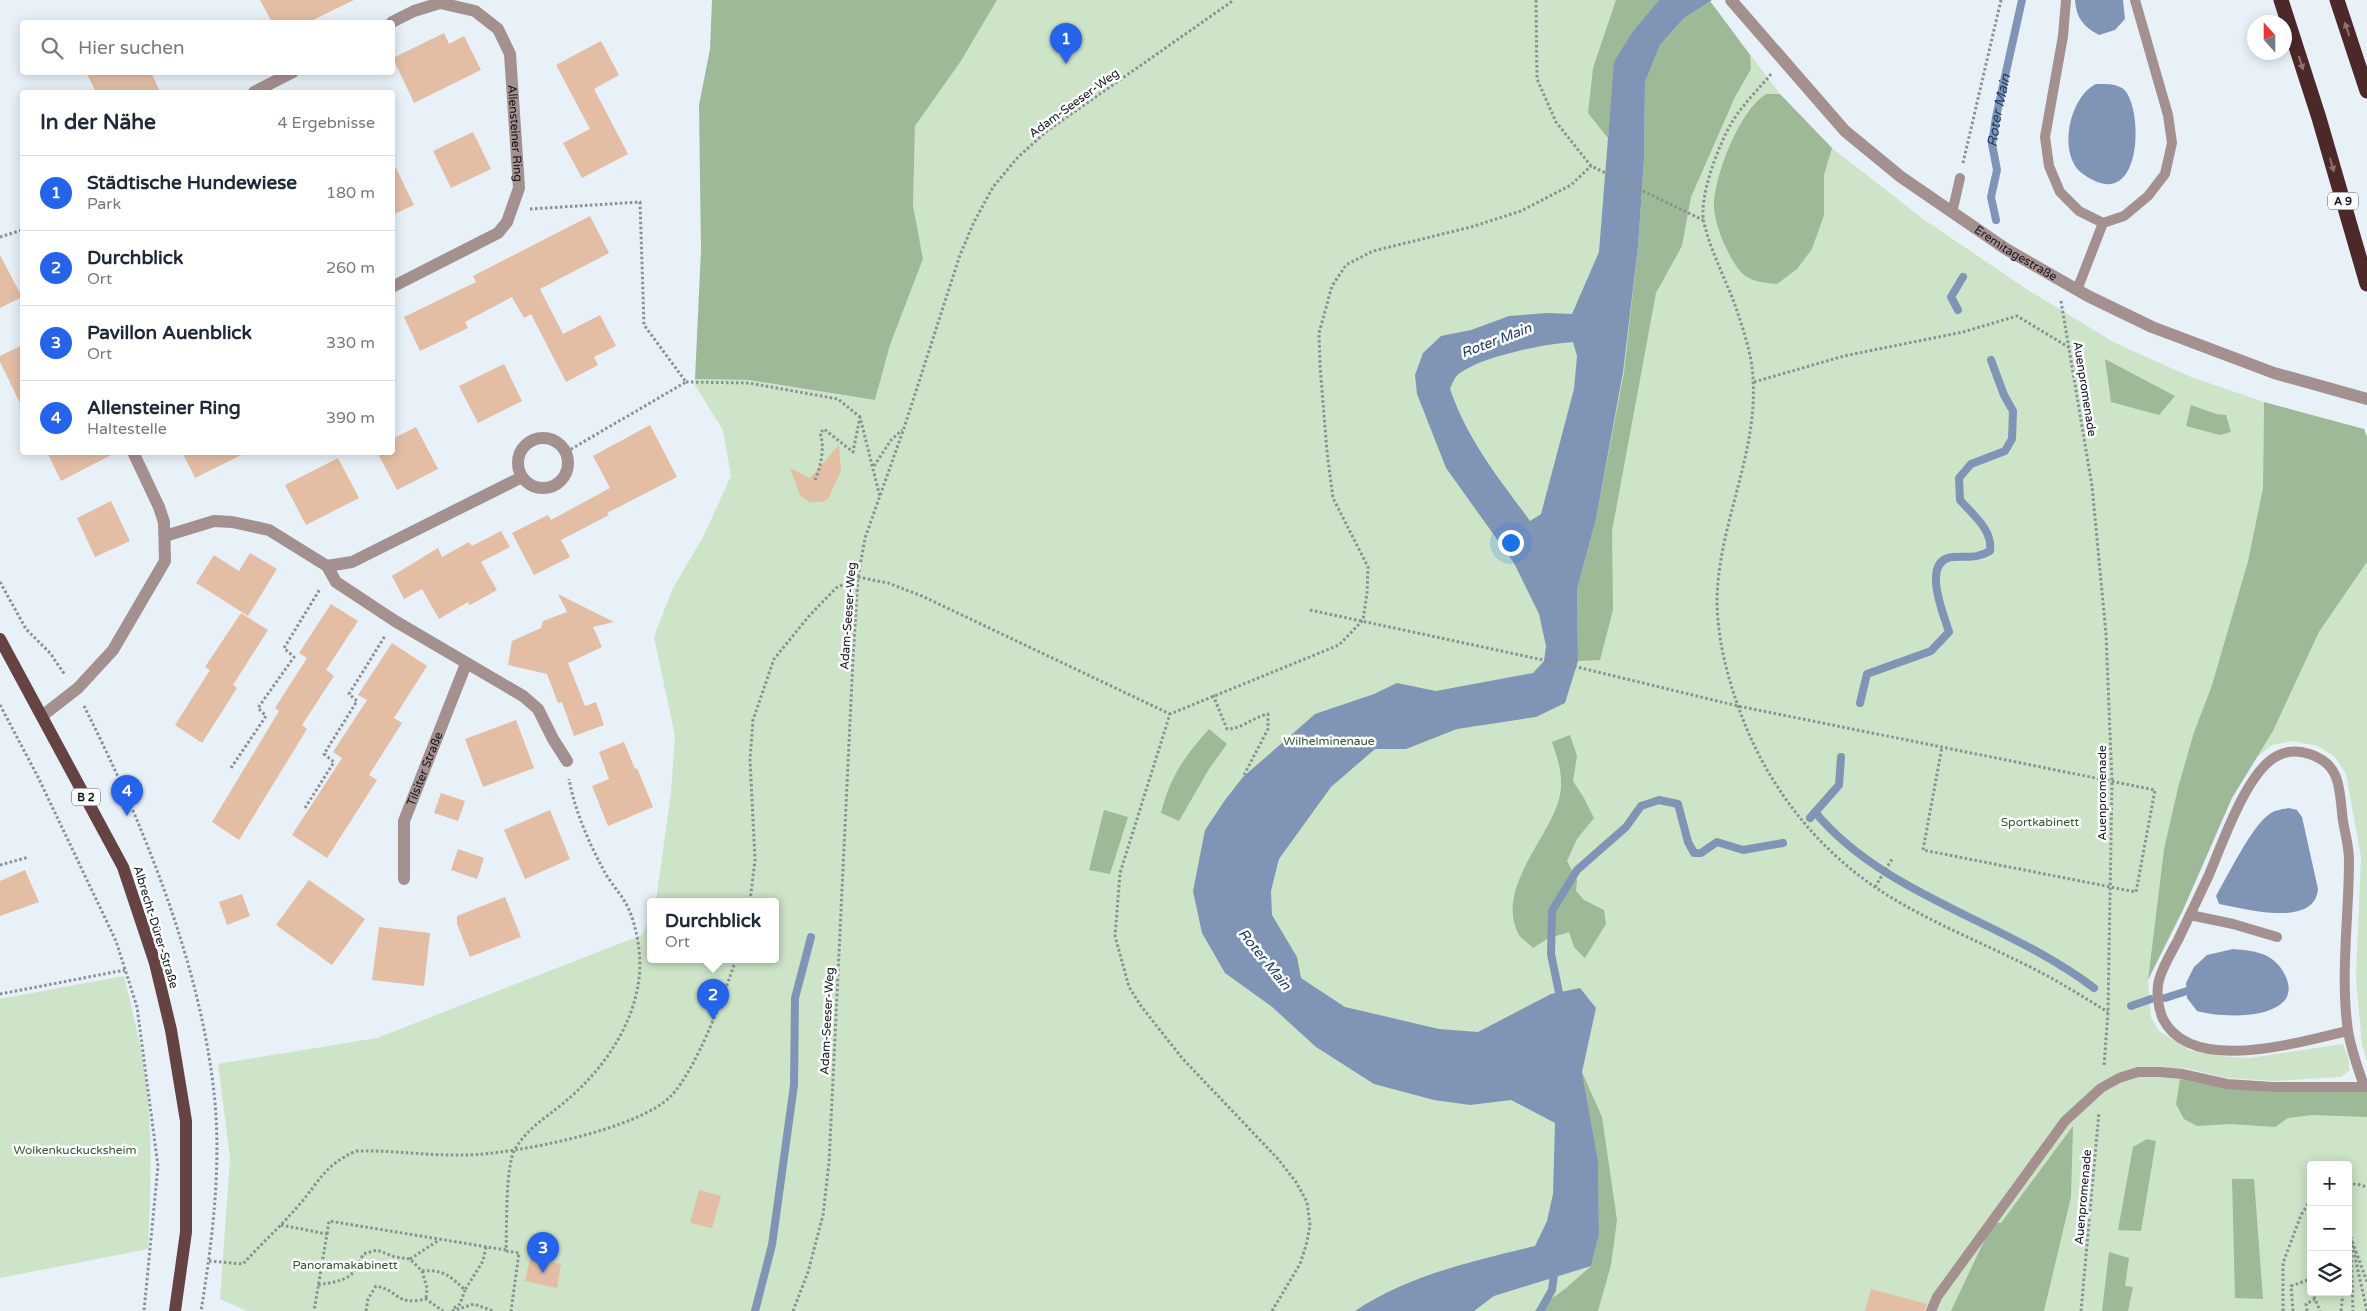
<!DOCTYPE html>
<html lang="de">
<meta charset="utf-8">
<style>
body{margin:0;font-family:"Varela Round",sans-serif;background:#f2f2f3;color:#1f2937}
.controls{position:absolute;right:15px;bottom:15px;display:grid;overflow:hidden;border-radius:5px;box-shadow:0 2px 12px #0003}
.controls button{width:45px;height:45px;display:grid;place-items:center;padding:0;border:0;border-bottom:1px solid #e0e1e3;background:#fff;color:#1f2937;font:25px sans-serif}
.compass{position:absolute;left:2247px;top:15px;width:45px;height:45px;border-radius:50%;background:#fff;box-shadow:0 2px 12px #0003;rotate:339deg}
.you{position:absolute;left:1510px;top:542px;width:18px;height:18px;margin:-12px;border:4px solid #fff;border-radius:50%;background:#1a73e8;box-shadow:0 0 0 8px #1a73e833}
.badge{display:grid;place-items:center;width:32px;height:32px;border-radius:50%;background:#2563eb;color:#fff;font-size:16px;font-weight:700}
.pin{position:absolute;translate:-50% -41px;filter:drop-shadow(0 1px 2px #0008)}
.pin::after{content:'';position:absolute;top:26px;width:18px;height:15px;background:inherit;clip-path:polygon(0 0,100% 0,50% 100%)}
.popup{position:absolute;left:647px;top:898px;width:132px;height:65px;box-sizing:border-box;display:grid;place-content:center;border-radius:5px;background:#fff;filter:drop-shadow(0 1px 4px #0005);font-size:16px;white-space:nowrap;color:#747a83}
.popup b{font-size:19px;color:#1f2937}
.popup::after{content:'';position:absolute;left:50%;top:100%;margin-left:-10px;border:10px solid transparent;border-top-color:#fff}
.list{margin:0;padding:0;list-style:none}
h2{display:flex;justify-content:space-between;align-items:center;height:65px;margin:0;padding:0 20px;font-size:21px}
h2 small{font-size:16px;font-weight:400;color:#747a83}
.list li{display:grid;grid-template-columns:32px 1fr auto;gap:15px;align-items:center;box-sizing:border-box;height:75px;padding:0 20px;border-top:1px solid #e0e1e3}
.list b{display:block;font-size:19px;white-space:nowrap}
.list p{margin:0;font-size:16px;white-space:nowrap;color:#747a83}
.list em{font-size:16px;font-style:normal;color:#747a83}
.icon{flex:none;width:28px;height:28px;fill:none;stroke:currentColor;stroke-width:2;stroke-linecap:round;stroke-linejoin:round}
.map{position:relative;flex:none;width:2367px;height:1311px;overflow:hidden}
.search{position:absolute;background:#fff;box-shadow:0 2px 12px #0003;left:20px;top:20px;width:375px;height:55px;display:flex;align-items:center;gap:12px;box-sizing:border-box;padding:0 18px;border-radius:5px;color:#747a83;font-size:19px}
.panel{position:absolute;background:#fff;box-shadow:0 2px 12px #0003;left:20px;top:90px;width:375px;height:365px;border-radius:5px}
.map>svg:first-child{display:block}
.green{fill:#cde4c8;fill-rule:evenodd}
.forest{fill:#9eb998}
.water{fill:#8095b6;fill-rule:evenodd}
.lines{fill:none;stroke-linecap:round;stroke-linejoin:round}
.stream{stroke:#8095b6;stroke-width:8}
.building{fill:#e3bea5}
.path{stroke:#8a9096;stroke-width:3;stroke-dasharray:2.5 2.5;stroke-linecap:butt}
.service{stroke:#a4908f;stroke-width:10}
.minor{stroke:#a4908f;stroke-width:12}
.tertiary{stroke:#a4908f;stroke-width:12}
.primary{stroke:#644342;stroke-width:12}
.motorway{stroke:#4d2828;stroke-width:15}
.oneway{fill:#8a7273}
.labels{text-anchor:middle;stroke-width:5;stroke-linejoin:round;paint-order:stroke}
.shield{fill:#fbfcfe;stroke:#595a5d;stroke-width:1}
.shield-label{font-size:11px;font-weight:bold;fill:#131518}
.street-label{font-size:12px;fill:#131518;stroke:#fbfcfe}
.park-label{font-size:12px;fill:#32582a;stroke:#fbfcfe}
.water-label{font-size:14px;font-style:italic;fill:#203b68;stroke:#fbfcfe}
</style>
<div class="map">
<svg width="2367" height="1311" viewBox="0 0 2367 1311">
<rect width="100%" height="100%" fill="#e8f0f8"/>
<g class="green">
<path d="M997,0H1709L1780,94L1832,148L1923,219L2025,288L2115,343L2191,377L2264,402L2263,488L2248,561L2212,685L2194,732L2164,849L2148,980L2151,1017L2158,1030L2189,1050L2220,1056L2249,1058L2343,1044L2349,1061V1071L2341,1077L2274,1081L2227,1078L2184,1068L2180,1079L2227,1088L2274,1092H2367V1311H247L220,1299L230,1158L218,1064L377,1038L642,935L650,918V959H776V901H656L671,792L675,736L654,637L672,590L704,535L731,476L723,430L695,385V379L749,380L875,400L890,345L923,259L913,205L915,126L961,61ZM2311,1165H2348V1292H2311Z"/>
<path d="M2367,562V1061L2362,1045L2356,977L2361,857L2346,774L2335,757L2318,746L2292,741L2272,745L2256,758L2273,731L2319,632Z"/>
<path d="M124,976C135,1022 147,1068 149,1115C152,1160 150,1204 148,1249L0,1278V999Z"/>
</g>
<g class="forest">
<path d="M712,0H997L961,61L915,126L913,205L923,259L890,345L875,400L749,380L695,379L701,250L699,105L710,49Z"/>
<path d="M1616,0H1659L1633,31L1611,105L1608,138L1588,113L1593,68Z"/>
<path d="M1710,1L1750,55L1751,69L1735,97L1691,197L1682,246L1656,293L1612,531L1613,610L1600,660L1578,661L1577,589L1596,519L1624,372L1638,247L1644,159L1645,82L1660,45L1684,18Z"/>
<path d="M1766,94H1780L1832,148L1824,175V215L1812,249L1797,269L1777,284C1767,283 1752,282 1744,275C1730,263 1712,221 1714,202C1716,172 1740,110 1766,94Z"/>
<path d="M2105,359L2175,396L2159,415L2111,402Z"/>
<path d="M2264,402L2364,429L2367,437V562L2319,632L2273,731L2232,798L2183,910L2148,980L2164,849L2178,788L2194,732L2212,685L2248,561L2263,488Z"/>
<path d="M2191,405L2216,414L2226,415L2231,432L2220,435L2186,426Z"/>
<path d="M1209,729L1227,744L1209,769L1179,821L1161,813C1170,777 1184,757 1209,729Z"/>
<path d="M1570,735L1577,756L1573,781L1584,798L1594,818L1577,839L1567,861L1577,880L1576,891L1584,900L1604,910L1606,924L1585,958L1574,947L1569,932L1547,939L1533,948C1529,944 1522,939 1519,935C1492,885 1559,831 1561,787C1562,771 1557,757 1552,742Z"/>
<path d="M1104,810L1128,817L1110,874L1089,870Z"/>
<path d="M1582,1072L1602,1117L1617,1220L1611,1265L1598,1311H1534L1565,1289L1591,1266L1599,1235L1598,1160Z"/>
<path d="M2180,1079L2227,1088L2274,1092H2367V1117L2312,1115L2288,1118L2275,1127L2230,1124L2197,1126L2184,1119L2176,1104Z"/>
<path d="M2073,1126L2071,1197L2044,1311H1951L1993,1222L2001,1223Z"/>
<path d="M2147,1139L2156,1141L2141,1231L2118,1230L2133,1147Z"/>
<path d="M2232,1179H2254L2263,1299L2235,1298Z"/>
<path d="M2109,1252L2129,1258L2125,1286L2133,1287L2128,1311H2102Z"/>
</g>
<g class="water">
<path d="M1659,0H1712L1684,18L1660,45L1645,82L1644,159L1638,247L1623,372L1596,519L1577,589L1578,661L1565,703L1536,717L1457,729L1406,749H1375L1331,787L1279,859L1271,891L1272,915L1297,957L1301,978L1345,1007L1439,1029L1478,1032L1551,994L1580,988L1596,1008L1582,1072L1598,1160L1599,1235L1591,1266L1494,1296L1474,1311H1355C1409,1275 1473,1261 1535,1246L1547,1221L1553,1194L1555,1123L1511,1100L1470,1105L1434,1100L1374,1084L1316,1047L1271,1006L1225,973L1202,933L1193,891L1205,830L1225,800L1243,777L1315,714L1374,694L1397,683L1436,691L1533,673L1544,661L1546,646L1539,614L1514,563L1446,468L1417,394L1415,375L1423,353L1441,336L1471,330L1509,316L1548,313L1572,314L1599,252L1614,62L1633,31ZM1573,342L1577,356L1574,389L1541,514L1530,521C1498,477 1468,441 1450,389C1452,384 1455,376 1460,373C1483,356 1544,344 1573,342Z"/>
<path d="M2075,0H2123L2125,19L2115,30L2099,35C2084,27 2076,18 2075,0Z"/>
<path d="M2096,84C2104,84 2114,83 2122,88C2144,101 2145,219 2083,174C2057,155 2069,97 2096,84Z"/>
<path d="M2289,808L2297,810L2302,817L2318,889C2315,929 2242,908 2219,904L2216,896C2228,875 2250,830 2267,816C2273,810 2282,809 2289,808Z"/>
<path d="M2233,949C2244,950 2257,951 2267,956C2282,963 2298,990 2282,1003C2264,1019 2219,1017 2197,1011L2187,998L2186,983L2194,967L2207,955Z"/>
</g>
<g class="lines">
<g class="stream">
<path id="s1" d="M1996,220L1991,197L1997,170L1992,144L1996,117L2022,0"/>
<path d="M1958,310L1951,297L1963,277"/>
<path d="M1860,703L1867,674L1931,651L1949,632C1944,615 1920,560 1953,557C1968,556 1976,559 1990,551C1993,530 1973,515 1960,500L1959,478L1971,464L2005,451L2012,439L2013,411L2004,395L1991,360"/>
<path d="M1815,812C1884,896 2008,922 2094,988"/>
<path d="M1810,818L1839,785L1841,757"/>
<path d="M2165,998L2187,991"/>
<path d="M1561,1002L1551,954L1552,911L1577,870L1626,827L1641,806L1659,800L1678,804L1688,842L1694,853H1701L1717,842L1743,850L1783,843"/>
<path d="M2131,1006L2151,999"/>
<path d="M755,1311L772,1245L794,1085L795,998L811,937"/>
<path d="M1540,1311L1552,1290L1555,1267"/>
</g>
</g>
<g class="building">
<path d="M260,0H354L309,22H272Z"/>
<path d="M444,33L449,44L464,36L481,70L414,103L393,58Z"/>
<path d="M601,41L619,75L594,89L628,154L582,178L563,143L590,129L556,65Z"/>
<path d="M86,72H151L160,92H96Z"/>
<path d="M473,132L491,169L451,188L433,151Z"/>
<path d="M392,160L414,205L392,215Z"/>
<path d="M590,216L609,253L540,289L563,334L600,315L616,346L594,357L598,365L566,382L531,314L524,318L512,297L465,322L468,328L420,351L404,317L476,282L473,276Z"/>
<path d="M0,255L22,297L0,308Z"/>
<path d="M22,345V407L0,362V356Z"/>
<path d="M504,364L522,401L478,423L459,386Z"/>
<path d="M650,425L677,477L607,513L609,515L561,540L570,557L534,575L512,533L548,515L551,520L610,488L593,456Z"/>
<path d="M416,427L438,469L397,490L377,452H392V439Z"/>
<path d="M839,445L841,471L828,499L821,502H809L800,495L790,468L810,478Z"/>
<path d="M47,452H117L61,481Z"/>
<path d="M182,452H247L195,478Z"/>
<path d="M338,458L359,498L306,525L285,485Z"/>
<path d="M111,501L130,541L95,557L77,518Z"/>
<path d="M501,531L510,547L481,562L497,590L470,605L468,602L439,619L422,589L404,599L392,576L438,548L442,557L469,542L472,546Z"/>
<path d="M250,553L277,569L248,616L196,583L214,555L239,571Z"/>
<path d="M558,594L614,622L593,627L602,647L568,663L585,706L596,702L604,725L574,736L562,702L558,703L547,674L508,665L512,641L541,628L543,621L567,612Z"/>
<path d="M331,604L358,621L326,670L334,676L302,725L307,729L239,840L212,822L279,711L275,708L307,658L299,653Z"/>
<path d="M241,613L268,630L233,685L237,688L202,743L175,725L210,670L205,667Z"/>
<path d="M392,643L427,666L394,718L402,723L369,775L377,780L327,858L292,835L342,758L333,752L367,700L358,695Z"/>
<path d="M516,720L534,768L483,787L465,739Z"/>
<path d="M624,742L635,769L637,768L653,807L608,826L592,786L609,779L599,752Z"/>
<path d="M441,793L465,801L458,821L434,813Z"/>
<path d="M550,810L570,859L525,879L504,830Z"/>
<path d="M458,849L484,858L477,879L451,870Z"/>
<path d="M25,870L39,902L0,916V881Z"/>
<path d="M309,880L365,919L332,965L276,925Z"/>
<path d="M242,894L250,916L227,925L219,902Z"/>
<path d="M505,897L521,937L470,957L457,924V916Z"/>
<path d="M379,927L430,933L424,986L372,980Z"/>
<path d="M699,1190L721,1196L712,1228L690,1223Z"/>
<path d="M530,1258L561,1264L557,1288L525,1281Z"/>
<path d="M1871,1289L1927,1304L1924,1311H1865Z"/>
</g>
<g class="lines">
<g class="path">
<path d="M1536,0L1537,79L1556,122L1591,166L1703,220"/>
<path d="M1771,74C1758,90 1741,106 1731,124C1718,146 1698,199 1704,223C1711,252 1725,278 1735,305C1743,329 1752,354 1753,379C1758,455 1717,527 1717,603C1718,646 1730,687 1746,727C1772,790 1816,846 1872,885C1918,917 1972,938 2022,963C2052,977 2080,995 2108,1012"/>
<path d="M1963,163L2001,0"/>
<path d="M530,209L640,202L644,325L686,382L566,452"/>
<path d="M0,237L22,230"/>
<path d="M2061,301L2092,486L2106,634L2112,782L2108,1012L2104,1066"/>
<path d="M686,382L749,383L838,399L860,417"/>
<path d="M1754,382L1844,356L1963,332L2017,316L2070,348"/>
<path d="M874,466L891,440L902,430"/>
<path d="M815,480C821,467 825,446 820,433L824,429L853,452L860,417L880,497"/>
<path d="M0,582L26,629L50,653L65,675"/>
<path d="M1310,610L1581,668L1738,706L2155,790L2136,892L1923,850L1942,747"/>
<path d="M1213,695L1227,729C1242,729 1253,717 1268,714V729L1243,777"/>
<path d="M0,705L38,777L116,941L137,1007L158,1166L144,1311"/>
<path d="M84,706C144,825 203,970 215,1103C221,1172 212,1243 201,1311"/>
<path d="M231,768L266,716L258,708L294,657L284,648L320,589"/>
<path d="M305,808L334,762L324,754L357,701L349,694L385,636"/>
<path d="M0,865L29,857"/>
<path d="M1875,887L1892,859"/>
<path d="M750,901L755,860L750,759L753,720L774,659L809,616L836,588L858,577L888,583L922,596L1170,714"/>
<path d="M0,994L125,970"/>
<path d="M2348,1184H2357L2367,1187"/>
<path d="M281,1225L327,1234L314,1311"/>
<path d="M327,1234L329,1221L506,1250C507,1228 505,1167 515,1149C528,1127 549,1116 567,1100C610,1064 646,1007 639,949C637,934 633,915 625,902C618,890 608,880 602,867C588,841 574,808 569,779"/>
<path d="M2351,1245L2353,1311"/>
<path d="M2348,1250L2350,1239"/>
<path d="M506,1251L519,1253L511,1311"/>
<path d="M410,1259L439,1240"/>
<path d="M209,1261L243,1264C261,1244 281,1226 299,1205C321,1180 323,1166 356,1151C393,1150 429,1156 466,1155C514,1154 638,1130 671,1096C696,1070 725,993 736,959"/>
<path d="M422,1271L427,1288L426,1299"/>
<path d="M2306,1279L2311,1290"/>
<path d="M318,1285C344,1280 353,1281 363,1254L377,1250L395,1257L410,1259L422,1271C443,1269 450,1276 465,1290L483,1261L486,1247"/>
<path d="M2312,1292L2320,1311"/>
<path d="M454,1308L460,1304L465,1290"/>
<path d="M366,1311L368,1299L376,1286C401,1291 394,1306 426,1299L443,1311"/>
<path d="M452,1311L474,1304L493,1311"/>
<path d="M793,1311L808,1272L823,1215L829,1163L853,659L858,577L865,538L904,428L960,255L974,222L993,187L1018,157L1047,131L1234,0"/>
<path d="M1272,1311L1300,1264L1307,1242L1310,1225L1307,1202L1296,1182L1278,1159L1182,1058L1141,1006L1129,987L1115,936L1120,873L1170,714L1339,645L1363,620L1367,593L1368,567L1333,498L1327,452L1320,365L1319,333L1332,286L1346,265L1373,251L1471,227L1521,211L1571,185L1591,166"/>
<path d="M2081,1311L2099,1112"/>
<path d="M2283,1311V1263L2301,1215L2311,1199"/>
<path d="M2293,1311L2291,1286L2311,1279"/>
<path d="M2307,1311L2306,1304L2315,1299"/>
<path d="M2341,1311L2343,1292"/>
<path d="M2367,1311L2350,1235L2367,1282"/>
</g>
<g class="service">
<path d="M2066,0L2063,36L2045,137L2049,166L2060,192L2079,211L2103,223L2124,216L2148,196L2165,174L2172,143L2168,115L2135,0"/>
<path d="M1952,213L1960,178"/>
<path d="M2077,290L2103,223"/>
<path d="M2190,915L2233,924L2277,937"/>
<path d="M2348,1031C2301,1041 2192,1076 2163,1019C2158,1008 2156,991 2159,980C2163,966 2171,953 2178,940C2188,919 2198,898 2208,877C2222,845 2246,772 2277,756C2297,745 2328,756 2336,777C2341,790 2341,807 2343,821C2345,833 2349,847 2349,860C2349,917 2340,974 2348,1031C2351,1050 2358,1068 2364,1086"/>
<path d="M1931,1311L1937,1297L2065,1121L2101,1088L2119,1078L2138,1072H2160L2182,1074L2227,1084L2273,1087H2367"/>
</g>
<g class="minor">
<path id="s2" d="M392,22L414,11L440,3L475,11L498,29L510,54L519,188L507,222L498,233L392,287"/>
<path d="M254,92L293,72"/>
<circle cx="543" cy="463" r="25"/>
<path d="M165,536L214,521L232,522L269,530L327,566L336,582L395,621L523,696L538,709L553,739L567,761"/>
<path d="M327,566L352,562L522,477"/>
<path d="M42,716L78,688L113,650L165,561L164,522L159,507L133,452"/>
<path id="s3" d="M404,879V821L466,664"/>
</g>
<path class="tertiary" id="s4" d="M1731,0L1845,131L1901,177L2006,249L2088,296L2152,327L2274,373L2367,399"/>
<path class="primary" d="M0,639L123,867L155,963L171,1030L186,1121V1232L175,1311"/>
<g class="motorway">
<path d="M2281,0L2319,118L2367,284"/>
<path d="M2337,0L2367,91"/>
</g>
</g>
<defs><path id="oneway-solid" d="M-6-.8H1V-3.2L6.5 0L1 3.2V.8H-6Z" transform="scale(1.25)"/></defs>
<g class="oneway">
<use href="#oneway-solid" transform="translate(2347 29) rotate(-108)"/>
<use href="#oneway-solid" transform="translate(2301 63) rotate(72)"/>
<use href="#oneway-solid" transform="translate(2332 165) rotate(74)"/>
</g>
<g class="labels">
<g class="shield">
<rect x="2328" y="192.5" width="30" height="17" rx="4"/>
<rect x="72" y="788.5" width="28" height="17" rx="4"/>
</g>
<g class="shield-label">
<text x="2343" y="205">A 9</text>
<text x="86" y="801">B 2</text>
</g>
<g class="street-label">
<text transform="translate(1074 103) rotate(-36)" y="4">Adam-Seeser-Weg</text>
<text dy="4" stroke="none"><textPath href="#s2" startOffset="224">Allensteiner Ring</textPath></text>
<text dy="4" stroke="none"><textPath href="#s4" startOffset="384">Eremitagestraße</textPath></text>
<text transform="translate(2085 389) rotate(81)" y="4">Auenpromenade</text>
<text transform="translate(848 616) rotate(-86)" y="4">Adam-Seeser-Weg</text>
<text dy="4" stroke="none"><textPath href="#s3" startOffset="114">Tilsiter Straße</textPath></text>
<text transform="translate(2102 793) rotate(-90)" y="4">Auenpromenade</text>
<text transform="translate(156 927) rotate(73)" y="4">Albrecht-Dürer-Straße</text>
<text transform="translate(827 1021) rotate(-87)" y="4">Adam-Seeser-Weg</text>
<text transform="translate(2083 1197) rotate(-85)" y="4">Auenpromenade</text>
</g>
<g class="park-label">
<text x="1329" y="745">Wilhelminenaue</text>
<text x="2040" y="826">Sportkabinett</text>
<text x="75" y="1154">Wolkenkuckucksheim</text>
<text x="345" y="1269">Panoramakabinett</text>
</g>
<g class="water-label">
<text dy="5" stroke="none"><textPath href="#s1" startOffset="112">Roter Main</textPath></text>
<text transform="translate(1496 340) rotate(-21)" y="5">Roter Main</text>
<text transform="translate(1265 959) rotate(51)" y="5">Roter Main</text>
</g>
</g>
</svg>
<div class="controls">
<button>+</button>
<button>−</button>
<button><svg class="icon" aria-label="layers" viewBox="0 0 24 24"><path d="M12 4l9 5-9 5-9-5zM3 14l9 5 9-5"/></svg></button>
</div>
<svg class="compass" viewBox="-18 -18 36 36"><path d="M0-13l5 13h-10z" fill="#e53935"/><path d="M0 13l5-13h-10z" fill="#747a83"/></svg>
<div class="you"></div>
<div class="pin badge" style="left:1066px;top:64px">1</div>
<div class="pin badge" style="left:713px;top:1020px">2</div>
<div class="popup"><b>Durchblick</b>Ort</div>
<div class="pin badge" style="left:543px;top:1273px">3</div>
<div class="pin badge" style="left:127px;top:816px">4</div>
<div class="search"><svg class="icon" aria-label="search" viewBox="0 0 24 24"><circle cx="10" cy="10" r="6"/><path d="M15 15l6 6"/></svg>Hier suchen</div>
<section class="panel">
<h2>In der Nähe<small>4 Ergebnisse</small></h2>
<ul class="list">
<li><span class="badge">1</span><div><b>Städtische Hundewiese</b><p>Park</p></div><em>180 m</em></li>
<li><span class="badge">2</span><div><b>Durchblick</b><p>Ort</p></div><em>260 m</em></li>
<li><span class="badge">3</span><div><b>Pavillon Auenblick</b><p>Ort</p></div><em>330 m</em></li>
<li><span class="badge">4</span><div><b>Allensteiner Ring</b><p>Haltestelle</p></div><em>390 m</em></li>
</ul>
</section>
</div>
